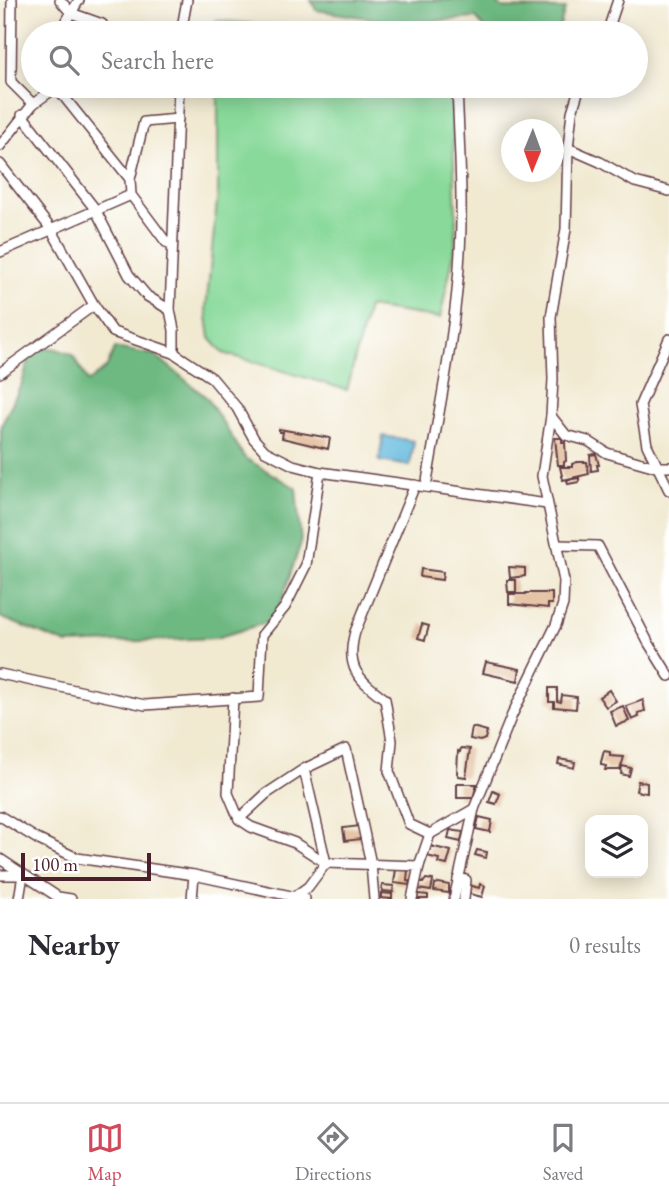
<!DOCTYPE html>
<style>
body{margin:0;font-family:"EB Garamond",serif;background:#f7f7f7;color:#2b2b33}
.controls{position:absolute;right:21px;bottom:21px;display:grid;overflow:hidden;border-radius:14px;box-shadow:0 4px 18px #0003}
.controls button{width:63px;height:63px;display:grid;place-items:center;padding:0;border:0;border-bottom:2px solid #e1e1e2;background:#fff;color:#2b2b33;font:35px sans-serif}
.compass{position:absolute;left:501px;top:119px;width:63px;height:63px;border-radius:50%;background:#fff;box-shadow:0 4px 18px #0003;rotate:181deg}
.scale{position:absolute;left:21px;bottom:18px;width:130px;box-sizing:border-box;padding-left:7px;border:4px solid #4a1f2b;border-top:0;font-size:19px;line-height:24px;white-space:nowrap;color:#4a1f2b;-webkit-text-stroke:5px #fff;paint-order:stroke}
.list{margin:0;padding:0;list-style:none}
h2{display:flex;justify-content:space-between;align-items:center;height:91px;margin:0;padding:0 28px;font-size:30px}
h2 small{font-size:23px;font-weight:400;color:#7c7c81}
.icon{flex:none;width:38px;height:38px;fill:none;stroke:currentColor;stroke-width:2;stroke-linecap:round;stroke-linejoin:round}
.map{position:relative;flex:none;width:669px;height:899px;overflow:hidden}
.search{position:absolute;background:#fff;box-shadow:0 4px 18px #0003;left:21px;right:21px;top:21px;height:77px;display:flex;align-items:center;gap:18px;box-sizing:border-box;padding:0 24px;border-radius:38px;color:#7c7c81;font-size:26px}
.sheet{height:203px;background:#fff}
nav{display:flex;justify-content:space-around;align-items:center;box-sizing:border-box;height:98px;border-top:2px solid #e1e1e2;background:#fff;font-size:19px;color:#7c7c81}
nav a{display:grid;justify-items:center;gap:4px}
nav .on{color:#d1495b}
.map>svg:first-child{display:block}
.green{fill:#88d99a;stroke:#697c62;stroke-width:2}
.forest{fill:#6eb982;stroke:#5c6c56;stroke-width:2}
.water{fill:#5fb8dc;stroke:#546c84;stroke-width:2}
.building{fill:#e0b793}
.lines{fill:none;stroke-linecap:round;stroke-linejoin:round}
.minor-casing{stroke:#633d44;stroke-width:12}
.minor{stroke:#fff;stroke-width:9}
</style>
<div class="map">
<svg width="669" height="899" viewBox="0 0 669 899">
<rect width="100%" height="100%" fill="#fff"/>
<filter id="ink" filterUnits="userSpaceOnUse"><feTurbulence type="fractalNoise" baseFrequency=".0143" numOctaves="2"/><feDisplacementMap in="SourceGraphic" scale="14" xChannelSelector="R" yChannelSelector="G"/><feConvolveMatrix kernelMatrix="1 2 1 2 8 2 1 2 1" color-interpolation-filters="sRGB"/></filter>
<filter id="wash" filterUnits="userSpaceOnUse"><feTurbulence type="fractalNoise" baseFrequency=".00686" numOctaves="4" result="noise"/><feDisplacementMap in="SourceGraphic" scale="28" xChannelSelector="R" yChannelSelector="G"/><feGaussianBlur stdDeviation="1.57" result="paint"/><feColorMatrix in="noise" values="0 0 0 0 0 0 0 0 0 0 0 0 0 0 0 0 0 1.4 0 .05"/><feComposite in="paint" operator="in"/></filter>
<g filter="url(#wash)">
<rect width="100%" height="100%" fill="#f1e9d0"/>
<g class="green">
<path d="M216,20L344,33H216Z"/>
<path d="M218,86H451L456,217L455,248L440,318L368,307L347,390L223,353L210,338L206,309L218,192Z"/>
</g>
<g class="forest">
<path d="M311,0H495L502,8L565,9L558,33H489L476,18L401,23L316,10Z"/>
<path d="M54,348L73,355L88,382L107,367L115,348L155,355L207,398L245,458L296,488L301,543L275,620L216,638L67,644L0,617L1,426L22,383L32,350Z"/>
</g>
<path class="water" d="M383,436L414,441L410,466L379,461Z"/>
<g id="blocks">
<g class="building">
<path d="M279,429L330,438L328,449L282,438L283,432H279Z"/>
<path d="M555,438H562V442H565L566,461L564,462V465H558Z"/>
<path d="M596,454L599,465H597L598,470L591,471L590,455Z"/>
<path d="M577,462H587L589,474L563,480L560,467H572V464Z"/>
<path d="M579,478V482L568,484L567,480Z"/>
<path d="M509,567L525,568V576L510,578Z"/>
<path d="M421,569L443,572L442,580L420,577Z"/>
<path d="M507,580H516V592H508Z"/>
<path d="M526,593H552V604H548V608L509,604V594H526Z"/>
<path d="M422,624L429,626L425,640L418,638Z"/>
<path d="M486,662L520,669L518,681L483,673Z"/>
<path d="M549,688H557V701L561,702L562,695L577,697L576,709L554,707V702H549Z"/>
<path d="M609,690L616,701L606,707L599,697Z"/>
<path d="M643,700L645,711L638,713L639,717L632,720L626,706Z"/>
<path d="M623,706L629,721L616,726L610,711Z"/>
<path d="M472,727L487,731L485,739L480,741L470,739Z"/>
<path d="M461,748L470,749L466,777L459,776L457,773L458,751L460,752Z"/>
<path d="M604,751L610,752V756L624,757L620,770H605L606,766L601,765V762Z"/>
<path d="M559,759L575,762L574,768L558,764Z"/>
<path d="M622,766L631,768L629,776L621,774Z"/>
<path d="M638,781L647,783V793L636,791Z"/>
<path d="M457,784H477L473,798H457Z"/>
<path d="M493,791L500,794L496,804L489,802Z"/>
<path d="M479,817L492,820L490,832L476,829Z"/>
<path d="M360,826L361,839L345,841L343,828Z"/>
<path d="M450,830L463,832L461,842L448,839Z"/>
<path d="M430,846L451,851L447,865L438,863L439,859L427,856Z"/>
<path d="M477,850L487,852L486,858L475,855Z"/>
<path d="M396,869H408L407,881L410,882L409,885L394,883Z"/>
<path d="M426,879L433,880L431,891L418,889L419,882L423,883Z"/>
<path d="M439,883L449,885V893L434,891L435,884Z"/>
<path d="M480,884L485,886L482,897L470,894L469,885L479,888Z"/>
<path d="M382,885L394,886L393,892L382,891Z"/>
<path d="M381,893L392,894V899L381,898Z"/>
<path d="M418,894L428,895V899H417Z"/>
</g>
</g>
</g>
<g filter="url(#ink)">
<use href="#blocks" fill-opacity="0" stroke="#633d44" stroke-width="2"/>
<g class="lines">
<defs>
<g id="minor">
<path d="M12,0L11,82L33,104"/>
<path d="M60,0L71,13L64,26V33"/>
<path d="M79,0L71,13L102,24V33"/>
<path d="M181,33L187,0"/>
<path d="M607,33L618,0"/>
<path d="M57,88L130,179L131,195L166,242L171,244"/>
<path d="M22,115L95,209L129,275L147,296L170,310"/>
<path d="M0,146L33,104L58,86"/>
<path d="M568,148L600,162L635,182L669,191"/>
<path d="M0,164L51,229L94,305L113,332L174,353L212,378L237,408L254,439L265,451L293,465L320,472L547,504"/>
<path d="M130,179L144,122L178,119"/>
<path d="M0,252L131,195"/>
<path d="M669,339L640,405L647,445L669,490"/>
<path d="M174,353V330L170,310L179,86"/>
<path d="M0,373L94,305"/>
<path d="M551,416L566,435L588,441L607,453L656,467H669"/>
<path d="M415,485L355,632C345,668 358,679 385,699L392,741L389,771L409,824L430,834L474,809"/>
<path d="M426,487C439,409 456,331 460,252C463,197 459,141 457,86"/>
<path d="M557,545L598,546L648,642L669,676"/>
<path d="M0,674L145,705L259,697L262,635L285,607L306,565L320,472"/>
<path d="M233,698L228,793L239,819L251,827L295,843L326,863L419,866L412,899"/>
<path d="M304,769L346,749L371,864L374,899"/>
<path d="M0,816L39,840L77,858L194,875L305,899"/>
<path d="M239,819L266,794L304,769L326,863L308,887L294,897"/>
<path d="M0,859L58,897L71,899"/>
<path d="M419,866L430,834"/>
<path d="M0,875H21"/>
<path d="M458,879L466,880L464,899"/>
<path d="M19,899L23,875"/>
<path d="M192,899L194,875"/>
<path d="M454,899L474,809L512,715L556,625L563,604L564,581L542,476L551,416L553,379L551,317L566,229L568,148L572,112L580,86"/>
</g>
</defs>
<use href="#minor" class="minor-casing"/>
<use href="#minor" class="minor"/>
</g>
</g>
</svg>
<div class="controls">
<button><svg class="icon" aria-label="layers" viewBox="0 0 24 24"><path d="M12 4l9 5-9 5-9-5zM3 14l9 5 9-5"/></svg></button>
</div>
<svg class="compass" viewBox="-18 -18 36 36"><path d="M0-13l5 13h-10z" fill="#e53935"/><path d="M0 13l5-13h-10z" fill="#7c7c81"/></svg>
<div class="scale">100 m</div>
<div class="search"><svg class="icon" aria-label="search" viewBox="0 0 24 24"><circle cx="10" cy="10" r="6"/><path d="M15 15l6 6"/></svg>Search here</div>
</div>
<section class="sheet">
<h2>Nearby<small>0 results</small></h2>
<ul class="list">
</ul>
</section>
<nav>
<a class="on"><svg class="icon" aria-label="map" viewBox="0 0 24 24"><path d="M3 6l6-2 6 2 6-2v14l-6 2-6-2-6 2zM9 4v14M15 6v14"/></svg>Map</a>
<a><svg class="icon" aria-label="directions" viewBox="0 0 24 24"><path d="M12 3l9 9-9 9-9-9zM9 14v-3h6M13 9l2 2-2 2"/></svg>Directions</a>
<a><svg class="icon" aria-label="saved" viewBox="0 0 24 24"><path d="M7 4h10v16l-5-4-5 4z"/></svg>Saved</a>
</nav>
